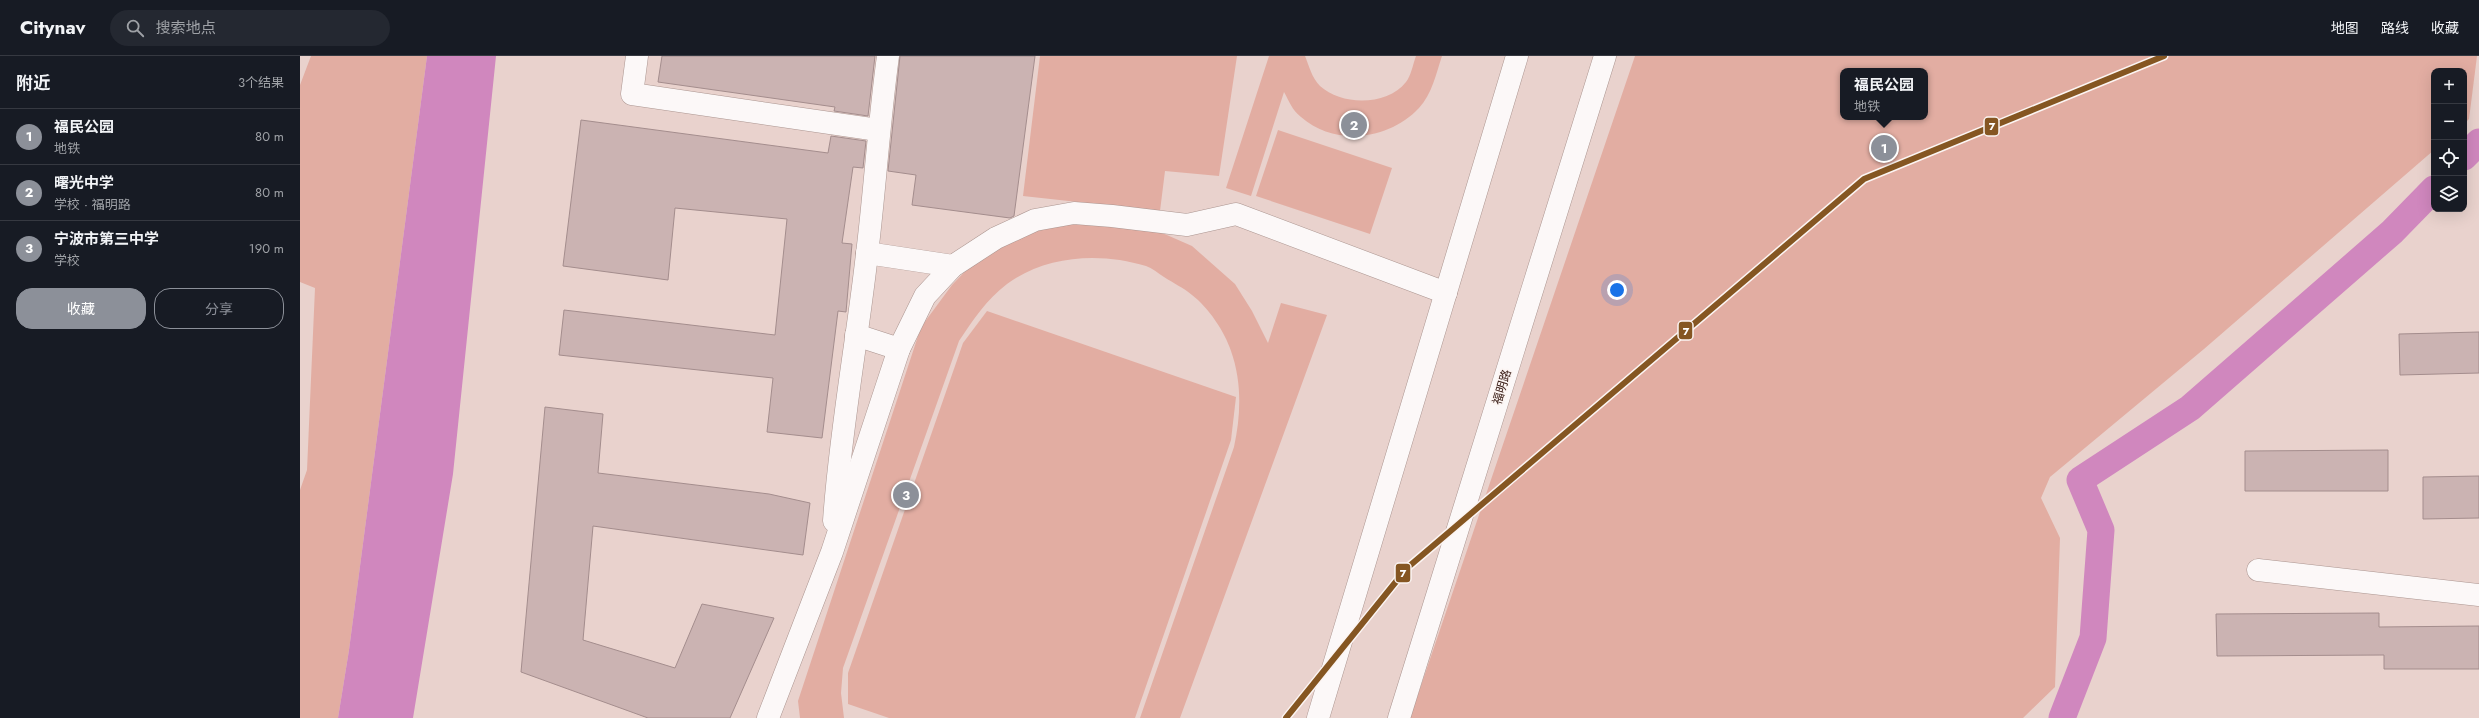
<!DOCTYPE html>
<html lang="zh">
<meta charset="utf-8">
<style>
body{margin:0;font-family:Jost,"Noto Sans SC",sans-serif;background:#242831;color:#f1f3f6}
.controls{position:absolute;right:12px;top:12px;display:grid;overflow:hidden;border-radius:8px;box-shadow:0 4px 16px #0002}
.controls button{width:36px;height:36px;display:grid;place-items:center;padding:0;border:0;border-bottom:1px solid #363941;background:#171b24;color:#f1f3f6;font:20px sans-serif}
.you{position:absolute;left:1317px;top:234px;width:14px;height:14px;margin:-10px;border:3px solid #fff;border-radius:50%;background:#1a73e8;box-shadow:0 0 0 6px #1a73e833}
.badge{display:grid;place-items:center;width:26px;height:26px;border-radius:50%;background:#8c9099;color:#fff;font-size:13px;font-weight:700}
.pin{position:absolute;translate:-50% -50%;border:2px solid #fff;box-shadow:0 1px 4px #0006}
.popup{position:absolute;left:1540px;top:12px;width:88px;height:52px;box-sizing:border-box;display:grid;place-content:center;border-radius:8px;background:#171b24;filter:drop-shadow(0 1px 3px #0005);font-size:13px;white-space:nowrap;color:#9ea1a6}
.popup b{font-size:15px;color:#f1f3f6}
.popup::after{content:'';position:absolute;left:50%;top:100%;margin-left:-8px;border:8px solid transparent;border-top-color:#171b24}
.list{margin:0;padding:0;list-style:none}
h2{display:flex;justify-content:space-between;align-items:center;height:52px;margin:0;padding:0 16px;font-size:17px}
h2 small{font-size:13px;font-weight:400;color:#9ea1a6}
.list li{display:grid;grid-template-columns:26px 1fr auto;gap:12px;align-items:center;box-sizing:border-box;height:56px;padding:0 16px;border-top:1px solid #363941}
.list b{display:block;font-size:15px;white-space:nowrap}
.list p{margin:0;font-size:13px;white-space:nowrap;color:#9ea1a6}
.list em{font-size:13px;font-style:normal;color:#9ea1a6}
.actions{display:flex;gap:8px;padding:12px 16px}
.actions a{flex:1;padding:9px 0;border:1px solid #8c9099;border-radius:16px;text-align:center;font-size:14px;color:#8c9099}
.actions .main{background:#8c9099;color:#fff}
.icon{flex:none;width:22px;height:22px;fill:none;stroke:currentColor;stroke-width:2;stroke-linecap:round;stroke-linejoin:round}
.map{position:relative;flex:none;width:2179px;height:662px;overflow:hidden}
header{display:flex;align-items:center;gap:24px;box-sizing:border-box;height:56px;padding:0 20px;background:#171b24;border-bottom:1px solid #363941}
header strong{font-size:19px}
nav{display:flex;gap:22px;margin-inline-start:auto;font-size:14px}
.search{width:280px;height:36px;background:#242831;display:flex;align-items:center;gap:10px;box-sizing:border-box;padding:0 14px;border-radius:22px;color:#9ea1a6;font-size:15px}
main{display:flex}
aside{flex:1;background:#171b24}
.map>svg:first-child{display:block}
.green{fill:#e2ada2;fill-rule:evenodd}
.water{fill:#d087be}
.lines{fill:none;stroke-linecap:round;stroke-linejoin:round}
.canal{stroke:#d087be;stroke-width:27}
.building{fill:#cbb3b2;stroke:#a48d8d}
.minor-casing{stroke:#ab9590;stroke-width:23}
.major-casing{stroke:#ab9590;stroke-width:23}
.minor{stroke:#fcf8f8;stroke-width:22}
.major{stroke:#fcf8f8;stroke-width:22}
.metro-1-casing{stroke:#fcf5f3;stroke-width:9}
.metro-1{stroke:#855622;stroke-width:6}
.labels{text-anchor:middle;stroke-width:3.5;stroke-linejoin:round;paint-order:stroke}
.street-label{font-size:12px;fill:#3c201a;stroke:#fcf5f3}
.line-badge{stroke:#fcf5f3;stroke-width:1.5}
.badge-label{font-size:11px;text-anchor:middle;font-weight:bold;fill:#fff}
</style>
<header>
<strong>Citynav</strong>
<div class="search"><svg class="icon" aria-label="search" viewBox="0 0 24 24"><circle cx="10" cy="10" r="6"/><path d="M15 15l6 6"/></svg>搜索地点</div>
<nav><a>地图</a><a>路线</a><a>收藏</a></nav>
</header>
<main>
<aside>
<h2>附近<small>3个结果</small></h2>
<ul class="list">
<li><span class="badge">1</span><div><b>福民公园</b><p>地铁</p></div><em>80 m</em></li>
<li><span class="badge">2</span><div><b>曙光中学</b><p>学校 · 福明路</p></div><em>80 m</em></li>
<li><span class="badge">3</span><div><b>宁波市第三中学</b><p>学校</p></div><em>190 m</em></li>
</ul>
<div class="actions"><a class="main">收藏</a><a>分享</a></div>
</aside>
<div class="map">
<svg width="2179" height="662" viewBox="0 0 2179 662">
<rect width="100%" height="100%" fill="#e9d2cd"/>
<g class="green">
<path d="M11,0H127L49,594L38,662H0V434L7,414L15,232L0,226V29Z"/>
<path d="M740,0H937L919,120L865,115L860,155L723,140Z"/>
<path d="M969,0H1005C1009,10 1012,22 1020,30C1042,50 1087,50 1106,26C1111,20 1113,8 1116,0H1142C1136,18 1132,38 1119,52C1089,84 1035,91 1001,61C992,54 989,45 984,36L951,140L926,132Z"/>
<path d="M1335,0H2177L2169,63L2164,68V15H2134V94L1904,293L1750,421L1741,442L1760,482L1755,631L1723,662H1110ZM1543,15H1625V61H1543Z"/>
<path d="M978,74L1092,112L1070,178L956,140Z"/>
<path d="M775,167L860,176L892,190L935,228L952,255L968,287L981,247L1027,259L880,662H840L934,391C941,359 942,326 931,295C925,276 908,251 892,239C884,232 873,227 864,221C858,217 852,212 846,210C801,196 746,199 707,228C686,244 673,264 659,285L543,612L541,637L544,662H500L498,645L621,271L652,229L678,202L748,169Z"/>
<path d="M687,255L936,341L931,384L835,662H589L548,648V617L663,287Z"/>
</g>
<path class="water" d="M127,0H196L153,418L113,662H38L49,594Z"/>
<g class="lines">
<g class="canal">
<path d="M2164,101L2179,86"/>
<path d="M1762,662L1793,582L1801,474L1780,424L1890,352L2092,176L2134,133"/>
</g>
</g>
<g class="building">
<path d="M362,0H575L568,60L534,55L535,51L358,26Z"/>
<path d="M600,0H735L714,160L710,162L612,149L616,119L588,115Z"/>
<path d="M281,64L528,97L531,80L566,85L563,112L553,111L542,187L552,188L546,256L538,255L522,382L467,376L473,322L259,299L264,254L475,279L487,163L375,152L368,224L263,210Z"/>
<path d="M2179,276V317L2100,319L2099,278Z"/>
<path d="M245,351L303,358L298,417L469,438L510,447L503,499L293,470L283,584L375,612L402,548L474,562L430,662H348L221,616Z"/>
<path d="M2088,394V435H1945V395Z"/>
<path d="M2179,420V462L2123,463V421Z"/>
<path d="M2079,557V571L2179,570V613H2084V599L1917,600L1916,558Z"/>
</g>
<g class="lines">
<defs>
<g id="minor">
<path d="M337,0L332,38L578,74"/>
<path d="M567,197L653,210"/>
<path d="M556,279L599,293"/>
<path d="M534,465C540,376 557,287 567,198C575,132 579,66 588,0"/>
<path d="M1958,514L2179,539"/>
<path d="M468,662L532,496L599,293L625,240L653,210L696,182L735,164L774,157L812,160L887,169L936,158L1146,237"/>
</g>
<g id="major">
<path d="M1018,662L1217,0"/>
<path d="M1099,662L1305,0"/>
</g>
</defs>
<use href="#minor" class="minor-casing"/>
<use href="#major" class="major-casing"/>
<use href="#minor" class="minor"/>
<use href="#major" class="major"/>
<defs>
<path id="metro-1" d="M986,662L1107,512L1564,123L1864,0"/>
</defs>
<use href="#metro-1" class="metro-1-casing"/>
<use href="#metro-1" class="metro-1"/>
</g>
<g class="labels">
<g class="street-label">
<text transform="translate(1202 331) rotate(-73)" y="4">福明路</text>
</g>
</g>
<g class="line-badge">
<rect x="1684" y="61" width="15" height="19" rx="4" fill="#855622"/>
<rect x="1378" y="265" width="15" height="19" rx="4" fill="#855622"/>
<rect x="1095" y="507" width="16" height="20" rx="4" fill="#855622"/>
</g>
<g class="badge-label">
<text x="1692" y="74">7</text>
<text x="1386" y="279">7</text>
<text x="1103" y="521">7</text>
</g>
</svg>
<div class="controls">
<button>+</button>
<button>−</button>
<button><svg class="icon" aria-label="locate" viewBox="0 0 24 24"><circle cx="12" cy="12" r="6"/><path d="M12 2v4M12 18v4M2 12h4M18 12h4"/></svg></button>
<button><svg class="icon" aria-label="layers" viewBox="0 0 24 24"><path d="M12 4l9 5-9 5-9-5zM3 14l9 5 9-5"/></svg></button>
</div>
<div class="you"></div>
<div class="pin badge" style="left:1584px;top:92px">1</div>
<div class="popup"><b>福民公园</b>地铁</div>
<div class="pin badge" style="left:1054px;top:69px">2</div>
<div class="pin badge" style="left:606px;top:439px">3</div>
</div>
</main>
